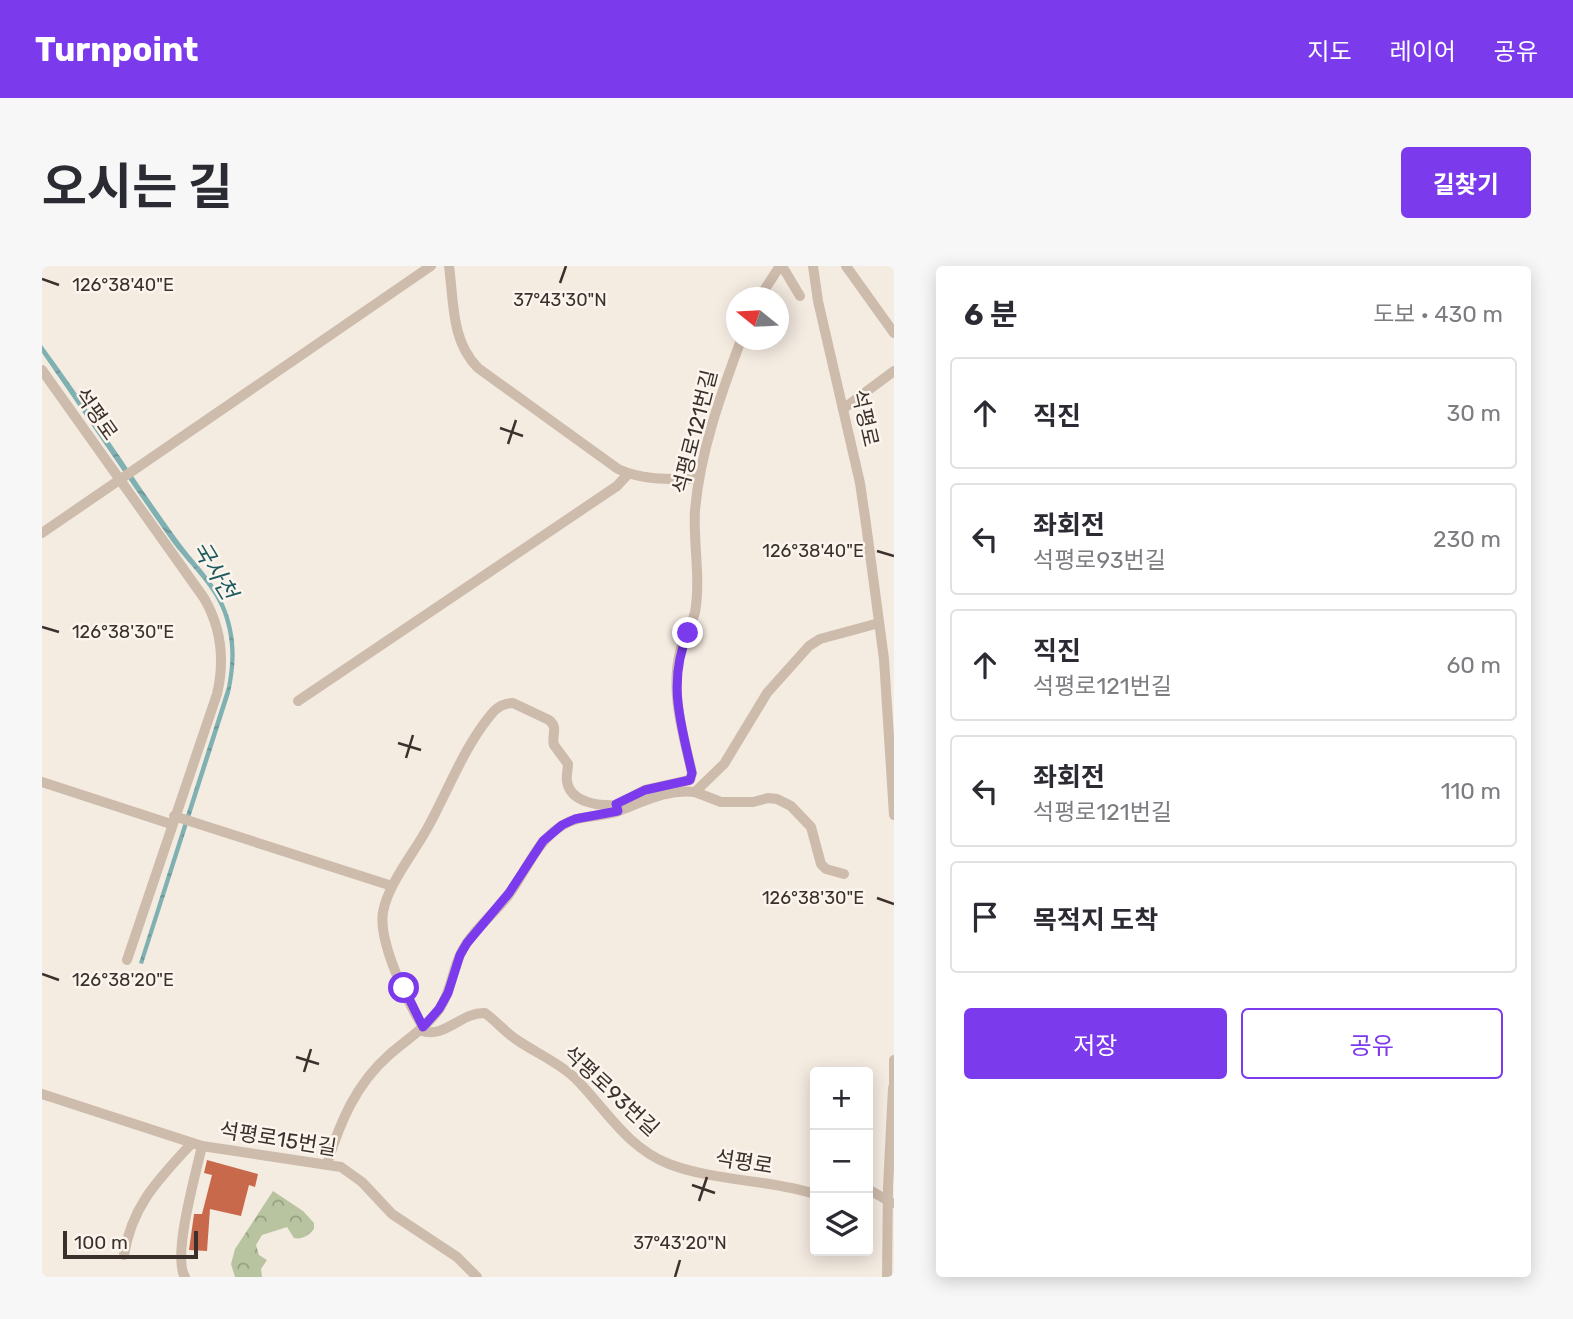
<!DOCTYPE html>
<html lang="ko">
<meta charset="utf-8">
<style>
body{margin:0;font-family:Rubik,"Noto Sans KR",sans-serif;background:#f7f7f7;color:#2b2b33}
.controls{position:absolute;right:21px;bottom:21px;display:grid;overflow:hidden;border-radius:7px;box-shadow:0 4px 18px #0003}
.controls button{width:63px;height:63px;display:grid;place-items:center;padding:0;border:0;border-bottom:2px solid #e1e1e2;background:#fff;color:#2b2b33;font:35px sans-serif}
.compass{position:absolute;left:684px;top:21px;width:63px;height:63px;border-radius:50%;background:#fff;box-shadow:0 4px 18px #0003;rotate:288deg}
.scale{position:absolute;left:21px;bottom:18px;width:135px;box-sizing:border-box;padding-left:7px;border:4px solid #3b302b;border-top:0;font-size:19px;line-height:24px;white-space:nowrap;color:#3b302b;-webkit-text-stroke:5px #fbf5ee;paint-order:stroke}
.stop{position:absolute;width:21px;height:21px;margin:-16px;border:5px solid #7c3aed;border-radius:50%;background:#fff}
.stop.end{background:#7c3aed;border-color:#fff;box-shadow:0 2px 7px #0008}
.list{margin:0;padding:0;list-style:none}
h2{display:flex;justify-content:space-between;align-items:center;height:91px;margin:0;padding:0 28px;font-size:30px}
h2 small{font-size:23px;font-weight:400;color:#7c7c81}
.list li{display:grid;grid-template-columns:46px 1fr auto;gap:21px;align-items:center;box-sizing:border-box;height:112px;margin:0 14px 14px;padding:0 14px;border:2px solid #e1e1e2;border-radius:7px}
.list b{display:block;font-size:26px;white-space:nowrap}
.list p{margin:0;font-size:23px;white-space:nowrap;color:#7c7c81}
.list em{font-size:23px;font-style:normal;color:#7c7c81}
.actions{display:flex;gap:14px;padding:21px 28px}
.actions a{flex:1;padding:16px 0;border:2px solid #7c3aed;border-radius:7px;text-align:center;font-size:24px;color:#7c3aed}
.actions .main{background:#7c3aed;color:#fff}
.icon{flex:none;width:38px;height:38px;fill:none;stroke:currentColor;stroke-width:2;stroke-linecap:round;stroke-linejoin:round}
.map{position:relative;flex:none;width:852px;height:1011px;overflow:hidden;border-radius:7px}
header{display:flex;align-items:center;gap:42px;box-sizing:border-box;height:98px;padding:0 35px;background:#7c3aed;color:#fff}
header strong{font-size:33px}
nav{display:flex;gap:38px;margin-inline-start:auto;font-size:24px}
.intro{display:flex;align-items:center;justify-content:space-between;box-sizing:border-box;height:168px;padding:0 42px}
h1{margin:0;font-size:49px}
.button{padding:18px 32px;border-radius:7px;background:#7c3aed;color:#fff;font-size:24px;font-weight:700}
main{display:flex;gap:42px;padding:0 42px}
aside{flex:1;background:#fff;border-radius:7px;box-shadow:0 4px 18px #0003}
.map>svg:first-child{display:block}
.forest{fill:url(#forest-crowns)}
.water{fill:url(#water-ripples)}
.building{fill:#c8694b}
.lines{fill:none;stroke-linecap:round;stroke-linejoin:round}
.minor{stroke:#cdbbac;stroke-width:10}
.route{stroke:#7c3aed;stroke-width:9}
.ticks{fill:none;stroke:#3b302b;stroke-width:2.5}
.labels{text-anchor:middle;stroke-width:5;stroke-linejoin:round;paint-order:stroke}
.street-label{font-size:21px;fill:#3b302b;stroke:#fbf5ee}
.water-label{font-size:23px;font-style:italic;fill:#1f5a5e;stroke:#fbf5ee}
.ticks-label{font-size:18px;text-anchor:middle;fill:#3b302b;stroke:#fbf5ee;stroke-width:5;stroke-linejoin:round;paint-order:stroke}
</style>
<header>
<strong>Turnpoint</strong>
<nav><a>지도</a><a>레이어</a><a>공유</a></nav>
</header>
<div class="intro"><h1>오시는 길</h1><a class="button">길찾기</a></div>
<main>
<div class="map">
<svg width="852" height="1011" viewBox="0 0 852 1011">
<defs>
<pattern id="forest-crowns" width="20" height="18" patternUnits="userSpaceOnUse" patternTransform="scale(1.75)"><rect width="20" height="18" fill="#b8c4a0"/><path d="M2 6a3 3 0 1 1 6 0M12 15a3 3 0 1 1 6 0" fill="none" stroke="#97a083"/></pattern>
<pattern id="water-ripples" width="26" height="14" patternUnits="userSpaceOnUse" patternTransform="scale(1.75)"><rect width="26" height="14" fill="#7fb0b2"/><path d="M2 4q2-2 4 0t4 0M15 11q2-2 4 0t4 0" fill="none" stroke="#699091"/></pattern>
</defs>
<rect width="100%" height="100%" fill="#f4ebe1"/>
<path class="forest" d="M231,925L261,945L272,957V963C267,969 260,974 252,972L245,961L220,969L214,979L217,989L225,994L219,1003L220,1011H193L189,998L193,983Z"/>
<path class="water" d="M0,79C47,143 89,209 135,273C150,294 172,314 182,338C195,368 195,395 188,427L101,698L97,697L185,421C190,395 190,373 181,347C171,319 145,297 128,273C85,212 43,149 0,87Z"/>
<path class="building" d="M165,894L216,908L213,921L207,919L199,950L168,943L165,985L147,984L152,948H160L170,909L162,907Z"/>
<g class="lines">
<g class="minor">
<path d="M407,0C412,36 409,75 436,102L576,203C602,215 629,213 657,213"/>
<path d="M740,0L758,30"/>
<path d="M771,0L776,35L818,217L824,258L842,393L852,549"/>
<path d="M804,0L852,67"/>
<path d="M717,32L738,0"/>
<path d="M0,104L162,332C180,363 183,394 175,428L85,694"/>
<path d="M801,143L852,105"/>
<path d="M0,267L389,0"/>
<path d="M256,435L575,220L586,208"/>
<path d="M0,516L129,558"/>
<path d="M653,526L679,536H711L726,532L735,533L749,540L769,561L779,598L784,603L802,608"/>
<path d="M575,543L574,539L603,524L648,514L650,507C641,467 628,427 638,386C641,372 650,360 653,346C659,313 651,277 653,244C658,186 679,128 699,74"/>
<path d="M132,550L350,620"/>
<path d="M381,761C365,735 336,676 341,646C346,618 372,587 386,561C407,523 423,478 452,445C458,439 463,437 471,437L507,454C517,462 509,469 512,479L526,498C526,503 524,510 525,515C528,537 558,540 574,539"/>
<path d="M378,764C403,774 418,746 443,747C454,755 463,766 475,774C494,787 516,796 533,812C563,842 585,882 627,898C675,916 726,913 773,928"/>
<path d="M852,794V826"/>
<path d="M0,828L160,880L299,901L320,916L350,948L415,991L435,1011"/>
<path d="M285,898C298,856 314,818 347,789C364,774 385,761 398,742C409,725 410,705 419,687C429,666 451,649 466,630C484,606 494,575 521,559C538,548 558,552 577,545C603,535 625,523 653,526L682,498L725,427L767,380L778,373L837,357"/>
<path d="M826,923L850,937"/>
<path d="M82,989C90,939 117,913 150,877"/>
<path d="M143,1011C130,990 154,907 160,880"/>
<path d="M845,1011L846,921L851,822"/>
</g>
</g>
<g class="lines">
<path class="route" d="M362,722L381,761L397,743L406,727L418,689L425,677L467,627L501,575L520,559L533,553L576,545L574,538L603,524L648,514L650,507C639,458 625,416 646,367"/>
</g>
<path class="ticks" d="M0,13L17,19M518,17L524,0M458,162L481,170M466,178L474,154M835,285L852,290M0,361L17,366M356,477L379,484M364,492L371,469M835,632L852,638M0,708L17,714M254,791L277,798M262,806L269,783M650,919L673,927M657,935L665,911M633,1011L638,994"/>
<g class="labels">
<g class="street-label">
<text transform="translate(54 148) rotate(55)" y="7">석평로</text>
<text transform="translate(823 152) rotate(77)" y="7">석평로</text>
<text transform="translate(653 166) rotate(-76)" y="7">석평로121번길</text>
<text transform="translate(569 825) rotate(43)" y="7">석평로93번길</text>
<text transform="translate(236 873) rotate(9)" y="7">석평로15번길</text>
<text transform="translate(702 896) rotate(9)" y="7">석평로</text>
</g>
<g class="water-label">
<text transform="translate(173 304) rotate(59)" y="8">국사천</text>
</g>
</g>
<g class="ticks-label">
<text x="81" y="25">126°38'40"E</text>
<text x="518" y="40">37°43'30"N</text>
<text x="771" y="291">126°38'40"E</text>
<text x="81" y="372">126°38'30"E</text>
<text x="771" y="638">126°38'30"E</text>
<text x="81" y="720">126°38'20"E</text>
<text x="638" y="983">37°43'20"N</text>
</g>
</svg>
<div class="controls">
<button>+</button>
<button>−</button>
<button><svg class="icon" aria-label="layers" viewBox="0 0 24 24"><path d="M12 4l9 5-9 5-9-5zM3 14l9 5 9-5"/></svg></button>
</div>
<svg class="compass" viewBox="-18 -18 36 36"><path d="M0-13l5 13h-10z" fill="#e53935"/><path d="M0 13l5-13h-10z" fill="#7c7c81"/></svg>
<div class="scale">100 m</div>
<div class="stop" style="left:362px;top:722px"></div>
<div class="stop end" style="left:646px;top:367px"></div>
</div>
<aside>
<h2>6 분<small>도보 · 430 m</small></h2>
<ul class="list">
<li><svg class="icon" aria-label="ahead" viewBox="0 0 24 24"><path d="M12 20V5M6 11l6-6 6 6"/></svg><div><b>직진</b></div><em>30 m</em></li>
<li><svg class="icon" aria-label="left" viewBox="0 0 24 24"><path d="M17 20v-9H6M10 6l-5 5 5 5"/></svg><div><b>좌회전</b><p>석평로93번길</p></div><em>230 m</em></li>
<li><svg class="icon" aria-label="ahead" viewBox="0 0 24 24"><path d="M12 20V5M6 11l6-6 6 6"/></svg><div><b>직진</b><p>석평로121번길</p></div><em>60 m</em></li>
<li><svg class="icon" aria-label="left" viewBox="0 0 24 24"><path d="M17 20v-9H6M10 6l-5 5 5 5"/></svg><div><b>좌회전</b><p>석평로121번길</p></div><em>110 m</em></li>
<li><svg class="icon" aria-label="arrive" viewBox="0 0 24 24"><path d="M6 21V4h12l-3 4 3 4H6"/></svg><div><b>목적지 도착</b></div></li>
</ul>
<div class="actions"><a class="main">저장</a><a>공유</a></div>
</aside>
</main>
